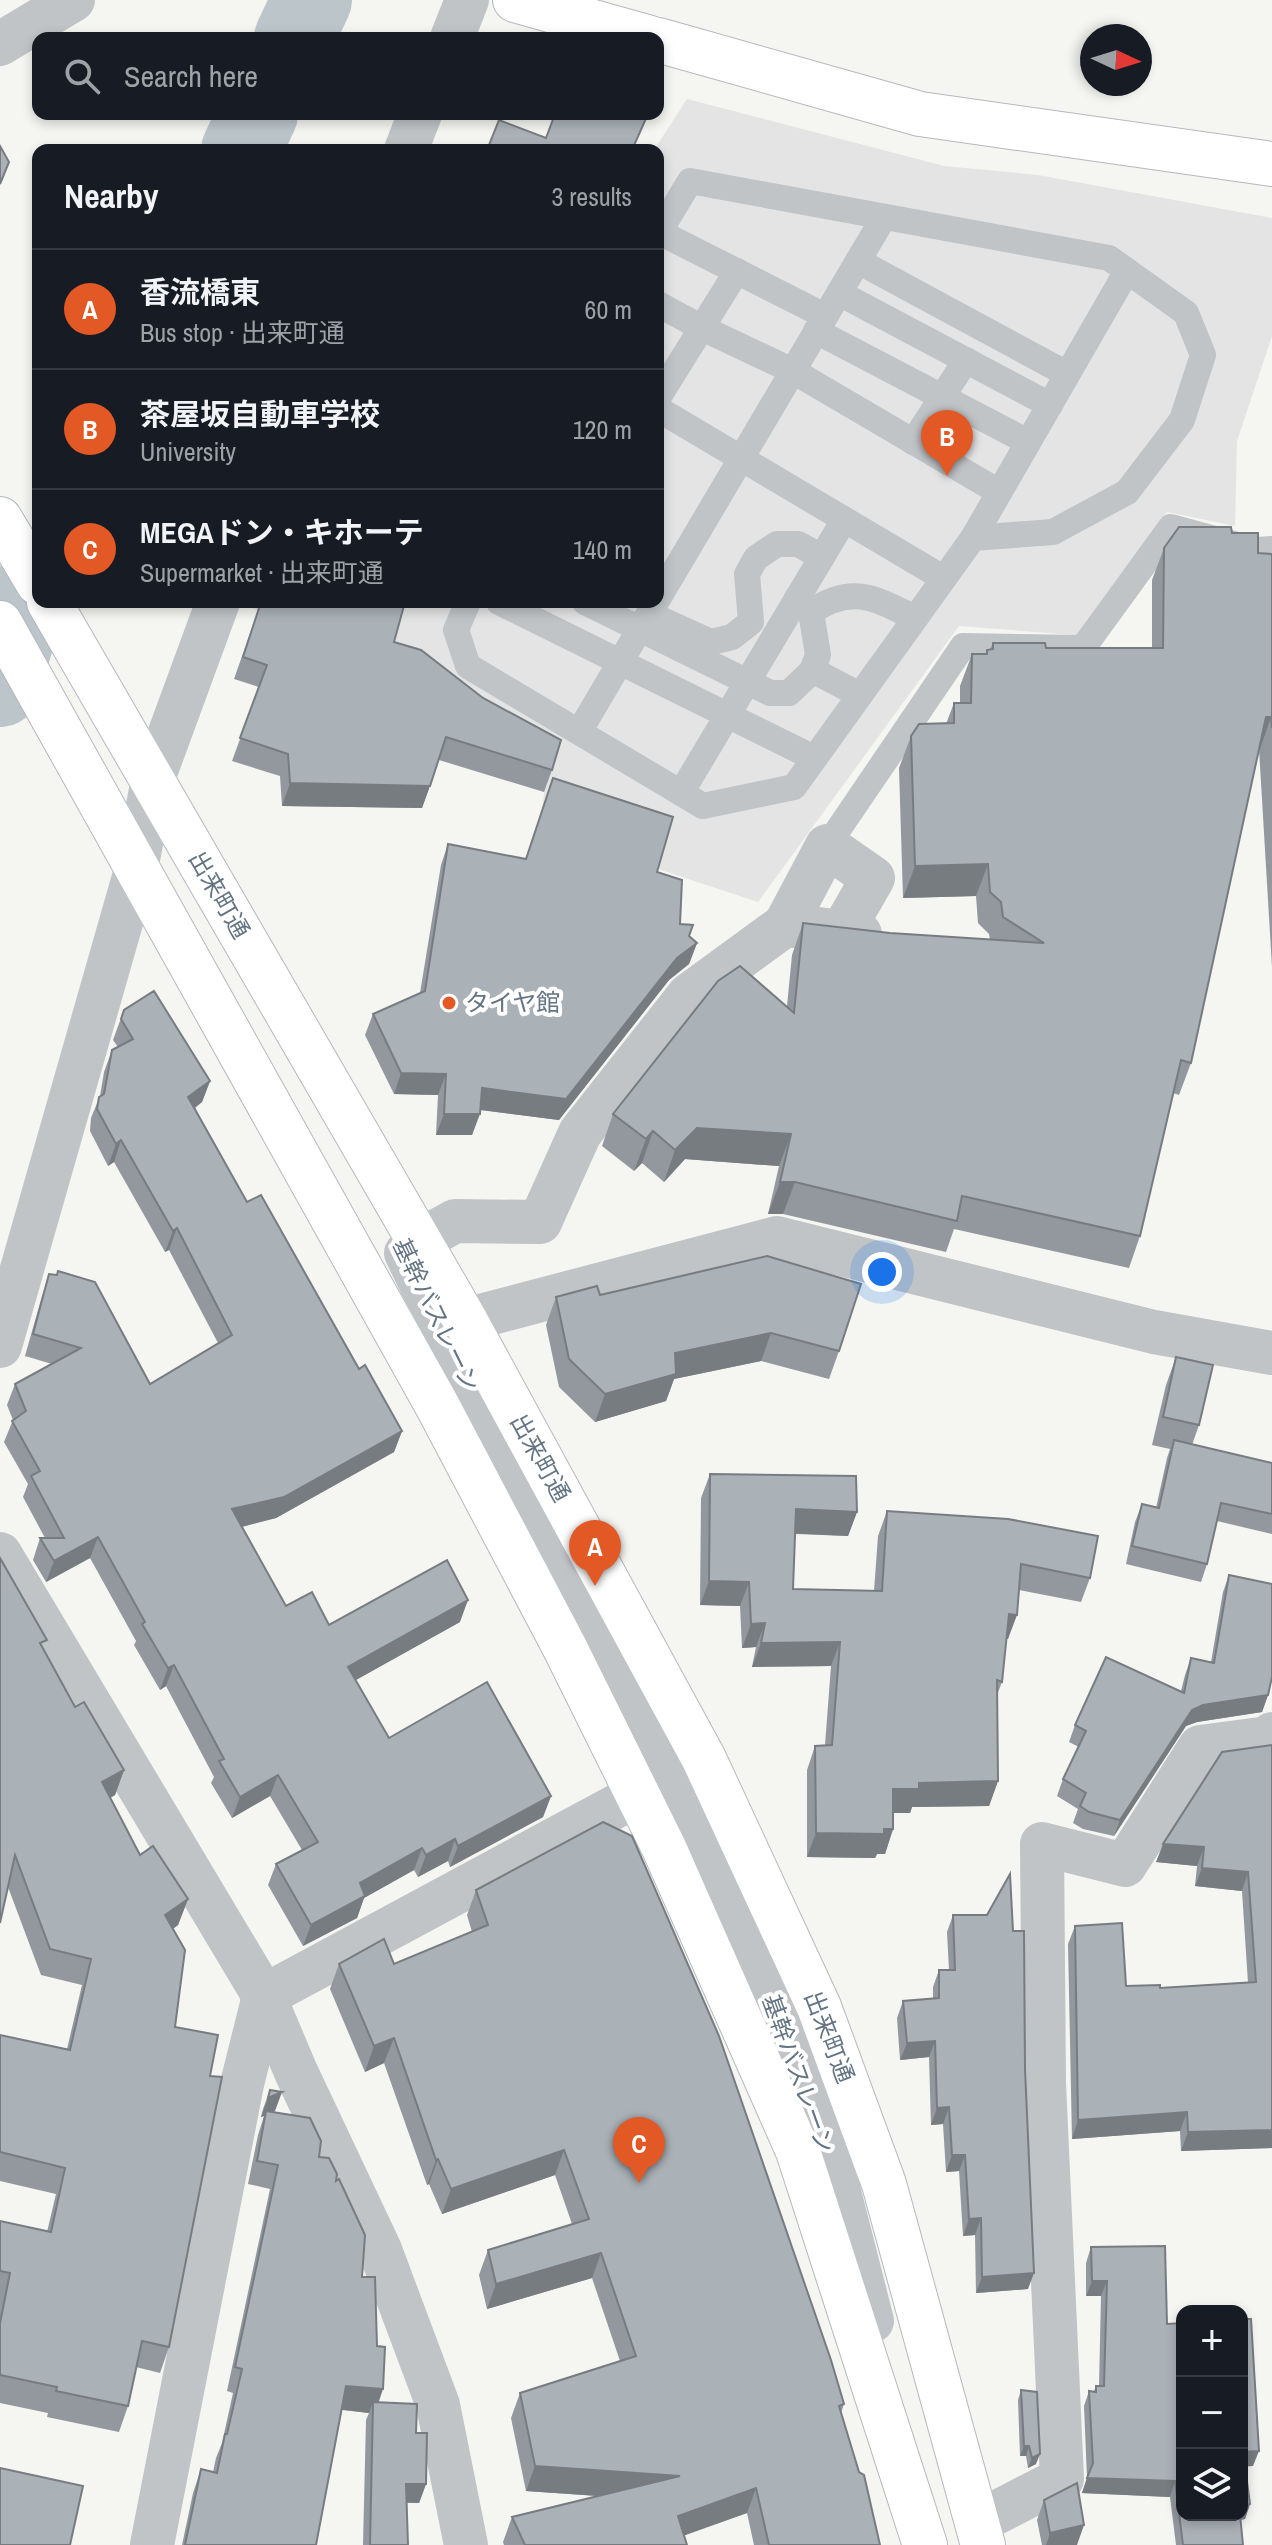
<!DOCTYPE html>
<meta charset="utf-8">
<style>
body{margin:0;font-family:"Archivo Narrow","Noto Sans JP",sans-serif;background:#242831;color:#f1f3f6}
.controls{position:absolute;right:24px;bottom:24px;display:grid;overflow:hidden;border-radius:16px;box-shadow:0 4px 12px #0003}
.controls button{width:72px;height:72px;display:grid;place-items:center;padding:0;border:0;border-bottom:2px solid #363941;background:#171b24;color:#f1f3f6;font:40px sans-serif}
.compass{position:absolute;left:1080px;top:24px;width:72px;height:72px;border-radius:50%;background:#171b24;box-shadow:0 4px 12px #0003;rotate:94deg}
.you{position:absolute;left:882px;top:1272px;width:28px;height:28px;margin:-20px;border:6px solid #fff;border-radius:50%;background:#1a73e8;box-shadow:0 0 0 12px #1a73e833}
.badge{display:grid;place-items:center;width:52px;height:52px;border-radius:50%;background:#e25925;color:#fff;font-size:26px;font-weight:700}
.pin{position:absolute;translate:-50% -66px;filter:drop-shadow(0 2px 4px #0008)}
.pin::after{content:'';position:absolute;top:42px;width:28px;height:24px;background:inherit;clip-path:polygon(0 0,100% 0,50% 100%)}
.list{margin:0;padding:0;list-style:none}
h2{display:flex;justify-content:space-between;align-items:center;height:104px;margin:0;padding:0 32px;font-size:34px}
h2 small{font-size:26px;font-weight:400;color:#9ea1a6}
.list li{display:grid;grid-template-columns:52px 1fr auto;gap:24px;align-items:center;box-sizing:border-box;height:120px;padding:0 32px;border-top:2px solid #363941}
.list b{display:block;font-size:30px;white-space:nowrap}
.list p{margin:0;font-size:26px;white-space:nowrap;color:#9ea1a6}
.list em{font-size:26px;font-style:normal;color:#9ea1a6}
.icon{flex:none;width:44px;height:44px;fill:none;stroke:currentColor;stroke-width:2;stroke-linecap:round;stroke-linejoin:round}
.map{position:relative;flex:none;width:1272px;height:2545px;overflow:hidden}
.search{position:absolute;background:#171b24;box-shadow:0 4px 12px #0003;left:32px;top:32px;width:632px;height:88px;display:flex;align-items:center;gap:20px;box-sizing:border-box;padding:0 28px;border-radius:16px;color:#9ea1a6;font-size:30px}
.panel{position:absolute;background:#171b24;box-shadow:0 4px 12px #0003;left:32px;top:144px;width:632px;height:464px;border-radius:16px}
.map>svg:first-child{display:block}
.built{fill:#e3e4e3}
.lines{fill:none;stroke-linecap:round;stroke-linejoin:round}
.river{stroke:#bbc5ca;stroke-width:80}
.secondary-casing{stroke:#b4b9be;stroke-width:46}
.lane{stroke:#c0c4c7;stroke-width:26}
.street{stroke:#c0c4c7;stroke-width:44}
.secondary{stroke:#fff;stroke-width:44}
.wall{fill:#92989d}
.shaded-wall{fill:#777c80}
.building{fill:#aab1b7;stroke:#777c80;stroke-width:2}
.poi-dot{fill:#e25925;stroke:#fff;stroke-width:3}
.labels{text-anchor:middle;stroke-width:8;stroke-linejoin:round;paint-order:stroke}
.street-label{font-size:24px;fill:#647483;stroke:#fff}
.poi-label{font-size:24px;fill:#647483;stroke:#fff;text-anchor:start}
</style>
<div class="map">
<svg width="1272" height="2545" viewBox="0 0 1272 2545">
<rect width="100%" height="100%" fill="#f5f5f2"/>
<path class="built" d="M687,99L944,166L1038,175L1272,218V336L1237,441L1235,526L1167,512L1087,636L959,626L758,902L540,830L545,785L377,643L253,609L256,602H658V150H654Z"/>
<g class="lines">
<g class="river">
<path d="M294,38L312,0"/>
<path d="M241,150L258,114"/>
<path d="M0,687L21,616L38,580"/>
</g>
<defs>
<g id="secondary">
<path d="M515,0L650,38"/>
<path d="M658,40L920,114L1272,164"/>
<path d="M0,519L38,583"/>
<path d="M49,602L465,1320L704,1759L819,2007L884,2184L983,2545"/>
<path d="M0,623L438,1407L565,1648L664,1848L798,2151L925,2545"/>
</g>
</defs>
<use href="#secondary" class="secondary-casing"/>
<g class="lane">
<path d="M659,232L825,316"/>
<path d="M858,261L1067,374"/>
<path d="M839,293L1050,405"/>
<path d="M658,304L702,328L793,371L999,492"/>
<path d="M816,331L1028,442"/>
<path d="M658,398L737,271"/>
<path d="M658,409L943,578"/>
<path d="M913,442L966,360"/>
<path d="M973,538L1127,271"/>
<path d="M658,599L884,217"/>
<path d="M468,602L456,630L468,666L703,806L794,787L973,538L1053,532L1127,492L1182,420L1203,355L1186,313L1109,258L690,181L658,234"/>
<path d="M499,602L814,758"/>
<path d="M585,602L770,693H789L812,671L818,655L811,612L797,598"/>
<path d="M811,612C852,584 875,598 915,618"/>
<path d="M649,614L711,642L732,637L751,622L747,574L756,558L777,544H798L822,557"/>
<path d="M812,670L860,695"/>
<path d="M579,732L648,615"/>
<path d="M681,793L844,520"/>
<path d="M827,846L963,646L1083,648L1171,527L1256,550L1272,549"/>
</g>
<g class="street">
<path d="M452,38L467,0"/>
<path d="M0,44L73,0"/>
<path d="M406,150L420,114"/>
<path d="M785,925L827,846L873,878L842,932"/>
<path d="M419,1241L455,1221L540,1222L580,1133L689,995L785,925L860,934"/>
<path d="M406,1253L575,1602L636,1713L685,1773"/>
<path d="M465,1320L777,1238L1154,1332L1272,1353"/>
<path d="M0,1346L136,870L153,779L218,602"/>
<path d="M0,1554L264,1996L296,2072L380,2250L438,2405L466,2545"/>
<path d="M644,1759L693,1826L792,2048L836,2180L872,2321"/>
<path d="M978,2522L1062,2479L1044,2084L1042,1844L1125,1865L1200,1747L1268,1738L1272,1734"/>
<path d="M152,2545L242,2084L264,1996L704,1759"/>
</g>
<use href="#secondary" class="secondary"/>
</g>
<g class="wall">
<path d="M1232,533L1258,553L1272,554V967L1259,749L1191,1063L1179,1095L1173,1093L1140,1236L1129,1268L954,1229L946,1252L783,1214H768L779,1166L685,1159L664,1182L642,1163L634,1171L602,1146L613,1114L787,1006L792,955L803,923L890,933L990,940L989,934L978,923L976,896L903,898L899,768L911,736L946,724L954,703H960V686L972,654H985L987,650L990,649L993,643L1046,648H1152V580L1164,548Z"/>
<path d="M261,602L274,606L275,602H405L394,642L552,770L544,792L439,760L422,808L282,806L280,776L232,761L259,687L234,679Z"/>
<path d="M448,844L526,859L657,872L680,924L689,936L697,943L689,964L669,980L559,1120L480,1110L472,1135H436L438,1095L394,1094L365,1035L373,1014L420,993L441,865Z"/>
<path d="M124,1010L210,1081L202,1102L195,1108L247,1202L402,1431L394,1452L276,1518L242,1527L286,1606L329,1625L460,1622L355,1680L389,1738L551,1796L543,1817L450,1867L448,1861L418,1877L414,1870L364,1898L357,1918L303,1946L268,1885L276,1864L302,1850L270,1796L232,1818L211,1783L214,1777L166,1686L160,1690L134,1645L136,1641L90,1558L46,1582L33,1560L40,1538H45L23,1497L28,1484L4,1442L13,1420L7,1405L15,1384L52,1364L25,1356L42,1296L49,1274L150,1384L218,1343L169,1250L165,1252L114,1162L108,1166L90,1131L91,1118L100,1096L104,1072L112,1050L118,1047L113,1040Z"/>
<path d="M767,1256L839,1351L829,1379L761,1361L674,1379L666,1401L595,1422L559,1387L546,1325L556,1297L600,1295Z"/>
<path d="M1176,1357L1199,1425L1192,1445L1272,1463V1534L1217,1521L1207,1564L1201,1582L1126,1564L1135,1522L1142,1504L1156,1508L1167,1458L1170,1449L1152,1445L1166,1385Z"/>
<path d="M710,1474L857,1512L848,1536L795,1534L793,1589L874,1591L878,1536L887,1511L1090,1578L1081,1602L1019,1590L1008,1639H1006L1002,1682L997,1695L998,1781L989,1806L912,1807L910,1813H893V1829L885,1854H877L875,1858L807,1857V1770L815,1746L825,1745L831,1666L752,1667L756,1647L742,1648L740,1606L700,1605L701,1498Z"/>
<path d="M1229,1575L1268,1695L1262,1712L1197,1722L1186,1726L1114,1836L1083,1829L1073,1823L1078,1809L1057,1796L1063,1779L1079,1747L1069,1742L1075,1725L1181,1691L1185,1675L1191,1658L1211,1662L1223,1592Z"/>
<path d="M43,1649L75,1707L124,1770L115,1795L110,1798L140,1855L188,1899L178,1925L173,1929L175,2027L210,2076L169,2347L160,2373L136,2367L128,2406L119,2432L47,2417L48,2413L0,2403V2221L47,2232L56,2194L0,2181V2035L67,2049L82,1985L41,1975L8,1887Z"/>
<path d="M1272,1745V2148L1181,2151L1180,2131L1072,2139L1068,1944L1075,1926L1126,1986L1160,1988L1248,1983L1242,1891L1195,1886L1197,1866L1156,1862Z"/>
<path d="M476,1890L844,2404L841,2413L880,2545H754L747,2513L684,2535L687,2545H504L503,2542L512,2517L598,2496L526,2491L511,2418L520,2393L620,2361L592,2278L487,2309L479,2275L488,2250L572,2224L555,2175L442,2214L429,2184L427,2185L384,2063L365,2072L330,1989L339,1964H394L472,1932L467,1915Z"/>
<path d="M953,1915L1028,2289L976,2293L975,2235L963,2236L959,2171L946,2172L943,2124L931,2125L929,2057L900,2060L897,2018L903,2001L933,1999V1987L939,1970H949L947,1932Z"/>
<path d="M270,2090L275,2111L273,2112L319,2157L336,2181L362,2277L379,2402L416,2433L426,2484L419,2503H407L408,2545H363L366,2420L369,2413L342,2410L316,2545H182L193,2493L201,2469L213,2472L216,2458L222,2443L233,2393L227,2391L270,2189L248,2184L258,2135L264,2116L261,2117L263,2109Z"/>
<path d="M1091,2247L1167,2324L1242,2319L1253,2466H1245L1250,2504L1245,2519L1240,2520L1243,2545H1176L1170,2497L1082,2493L1087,2478L1084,2406L1089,2391H1094L1096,2386H1099L1101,2296H1086V2263Z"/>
<path d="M1021,2390L1036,2464L1028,2468L1026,2456H1020L1018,2400Z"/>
<path d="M1044,2500L1077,2545H1042L1037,2520Z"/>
</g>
<g class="shaded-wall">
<path d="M1266,717H1271L1260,749L1254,748Z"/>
<path d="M290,783L430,786L422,808L282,806Z"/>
<path d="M988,864L976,896L903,898L915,866Z"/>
<path d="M697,943L689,964L669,980L559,1120L474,1109L482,1088L677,958Z"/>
<path d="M401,1073L446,1074L438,1095L394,1094Z"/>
<path d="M210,1081L202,1102L181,1118L188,1097Z"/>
<path d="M444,1114H480L472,1135H436Z"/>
<path d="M697,1128L791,1134L779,1166L685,1159L664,1182L675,1150Z"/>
<path d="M653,1131L642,1163L634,1171L646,1139Z"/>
<path d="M121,1140L114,1162L108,1166L116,1144Z"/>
<path d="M780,1182H795L783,1214H768Z"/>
<path d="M177,1228L169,1250L165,1252L173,1231Z"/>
<path d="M771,1333L761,1361L674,1379L666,1401L595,1422L605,1394L675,1353Z"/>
<path d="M402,1431L394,1452L276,1518L224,1531L232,1509Z"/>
<path d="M796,1509L857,1512L848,1536L787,1533Z"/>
<path d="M98,1537L90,1558L46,1582L54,1561Z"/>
<path d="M709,1581L749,1582L740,1606L700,1605Z"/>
<path d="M468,1600L460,1622L340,1689L348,1667Z"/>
<path d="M1009,1614L1017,1615L1008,1639L1000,1638Z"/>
<path d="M765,1623L756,1647L742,1648L751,1624Z"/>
<path d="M840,1642L831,1666L752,1667L761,1643Z"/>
<path d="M174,1665L166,1686L160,1690L168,1668Z"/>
<path d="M1268,1695L1262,1712L1197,1722L1186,1726L1114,1836L1120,1820L1192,1710L1203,1705Z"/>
<path d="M124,1770L115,1795L92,1808L102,1782Z"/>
<path d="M278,1775L270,1796L232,1818L240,1797Z"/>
<path d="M998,1781L989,1806L912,1807L910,1813H884L893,1789L919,1783Z"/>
<path d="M551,1796L543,1817L450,1867L458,1846Z"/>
<path d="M893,1829L885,1854H877L875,1858L807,1857L816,1833Z"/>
<path d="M455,1839L448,1861L418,1877L426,1855Z"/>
<path d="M1163,1844L1204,1847L1197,1866L1156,1862Z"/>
<path d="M422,1848L414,1870L364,1898L357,1918L303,1946L311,1925L360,1883Z"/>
<path d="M1202,1868L1248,1872L1242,1891L1195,1886Z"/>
<path d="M188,1899L178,1925L155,1941L165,1915Z"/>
<path d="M394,2038L384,2063L365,2072L374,2046Z"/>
<path d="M935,2041L929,2057L900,2060L907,2043Z"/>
<path d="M282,2092L275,2111L265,2115L266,2111L264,2116L261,2117L268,2098Z"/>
<path d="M949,2107L943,2124L931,2125L937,2108Z"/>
<path d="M1187,2112L1180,2131L1072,2139L1078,2120Z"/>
<path d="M1272,2130V2148L1181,2151L1188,2132Z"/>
<path d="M564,2150L555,2175L442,2214L451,2189Z"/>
<path d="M952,2155H965L959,2171L946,2172Z"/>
<path d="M438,2159L429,2184L427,2185L436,2160Z"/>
<path d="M981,2218L975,2235L963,2236L969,2219Z"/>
<path d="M601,2253L592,2278L487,2309L496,2284Z"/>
<path d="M1034,2273L1028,2289L976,2293L982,2277Z"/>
<path d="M1092,2281H1107L1101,2296H1086Z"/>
<path d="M346,2386L383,2389L375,2413L373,2402L369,2413L337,2409Z"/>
<path d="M1024,2446H1029L1026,2456H1020Z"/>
<path d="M1259,2451L1253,2466L1242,2467L1243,2452Z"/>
<path d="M1040,2454L1036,2464L1028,2468L1032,2458Z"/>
<path d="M535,2466L680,2476L671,2501L526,2491Z"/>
<path d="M1087,2478L1175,2481L1170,2497L1082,2493Z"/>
<path d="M406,2484H426L419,2503L400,2502Z"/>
<path d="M756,2488L747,2513L669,2541L678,2516Z"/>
<path d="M1250,2504L1245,2519L1233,2521L1235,2515H1242V2505Z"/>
<path d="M1084,2525L1077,2545H1046L1050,2533Z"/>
</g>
<g class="building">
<path d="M555,114H648L632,150H487L499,120L546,138Z"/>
<path d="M0,146L9,162L0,184Z"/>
<path d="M1179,527H1231L1232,533H1258V553L1272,554V728L1271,717H1266L1191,1063L1181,1060L1140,1236L962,1196L957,1221L795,1182H780L791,1134L697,1128L675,1150L653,1131L646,1139L613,1114L718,981L740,966L794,1013L803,923L890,933L1044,943L1003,917L1001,902L990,892L988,864L915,866L911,736L919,724L954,723V703H971L972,654H987V650L993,649V643H1045L1046,648H1163L1164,548Z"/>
<path d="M261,602L274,606L276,602H405L394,642L421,650L483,698L561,740L552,770L446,737L430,786L290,783L288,754L240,738L267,665L243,657Z"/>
<path d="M553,778L673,817L657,872L682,880L680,924L693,925L689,936L697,943L677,958L566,1099L482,1088L480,1114H444L446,1074L401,1073L373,1014L425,991L448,844L526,859Z"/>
<path d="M154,991L210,1081L188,1097L247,1202L261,1195L359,1369L365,1365L402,1431L284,1497L232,1509L286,1606L312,1592L329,1625L447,1560L468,1600L348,1667L389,1738L487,1682L551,1796L458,1846L455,1839L426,1855L422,1848L360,1883L365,1896L311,1925L276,1864L318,1842L278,1775L240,1797L219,1761L224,1759L174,1665L168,1668L142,1624L145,1622L98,1537L54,1561L40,1538H64L31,1476L40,1471L12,1421L26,1411L15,1384L81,1348L33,1334L49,1274L57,1275L58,1271L95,1282L150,1384L232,1335L177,1228L173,1231L121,1140L116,1144L97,1109L99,1097L104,1094L112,1050L133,1039L121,1019L124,1010Z"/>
<path d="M767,1256L861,1284L839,1351L771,1333L675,1353L676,1374L605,1394L569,1359L556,1297L597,1286L600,1295Z"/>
<path d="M1176,1357L1213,1365L1199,1425L1163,1417Z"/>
<path d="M1174,1440L1272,1463V1514L1221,1503L1207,1564L1132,1546L1142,1504L1159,1508Z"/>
<path d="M710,1474L856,1476L857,1512L796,1509L793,1589L882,1591L887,1511L1008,1519L1098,1536L1090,1578L1021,1564L1017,1615L1009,1614L1002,1682L997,1680L998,1781L919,1783V1789H893V1829H884V1834L816,1833L815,1746L832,1745L840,1642L761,1643L765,1623L751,1624L749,1582L709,1581Z"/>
<path d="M0,1558L47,1640L40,1643L75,1707L84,1702L124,1770L102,1782L140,1855L153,1846L188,1899L165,1915L185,1950L175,2027L218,2035L210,2076L222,2077L169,2347L142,2341L128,2406L56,2391L57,2387L0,2375V2323L10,2273L0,2271V2221L51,2232L65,2168L0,2152V2035L70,2050L91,1959L50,1949L15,1855L0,1923Z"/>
<path d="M1229,1575L1272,1584V1677L1268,1695L1203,1705L1192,1710L1120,1820L1089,1812L1080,1806L1086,1793L1063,1779L1086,1731L1075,1725L1106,1657L1184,1693L1191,1658L1214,1663Z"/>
<path d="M1272,1745V2130L1188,2132L1187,2112L1078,2120L1075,1926L1122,1923L1126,1986L1160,1985V1988L1256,1982L1248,1872L1202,1868L1204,1847L1163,1844L1222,1752Z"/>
<path d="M603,1822L632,1836L719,2036L831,2360L844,2404L839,2406L859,2472L864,2475L880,2545H769L756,2488L678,2516L687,2545H525L512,2517L680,2476L535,2466L520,2393L636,2356L601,2253L496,2284L488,2250L589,2219L564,2150L451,2189L438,2159L436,2160L394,2038L374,2046L339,1964L384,1939L394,1964L488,1925L476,1890Z"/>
<path d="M1010,1874L1013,1931H1024L1025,2069L1034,2273L982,2277L981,2218L969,2219L965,2155H952L949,2107L937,2108L935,2041L907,2043L903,2001L939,1998V1970H955L953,1915H987Z"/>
<path d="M270,2090L282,2092L268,2098Z"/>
<path d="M266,2111L310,2118L321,2141L319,2157L329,2158L337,2174L336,2181L339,2179L365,2235L362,2277H375L377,2346L385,2347L383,2389L346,2386L316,2545H185L201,2469L217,2473L225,2434H227L242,2369L235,2367L278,2165L257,2161Z"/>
<path d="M1165,2246L1167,2324L1182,2323V2515H1240L1243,2545H1183L1175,2481L1087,2478L1093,2463L1089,2391L1096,2392V2386H1104L1107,2281H1092L1091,2247Z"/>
<path d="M1242,2319H1251L1259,2451L1243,2452L1250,2504L1242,2505Z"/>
<path d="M1021,2390L1037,2392L1040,2454L1032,2458L1029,2446H1024Z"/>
<path d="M373,2402L417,2404L416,2433H427L426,2484H406L408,2545H370Z"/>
<path d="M0,2468L83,2486L70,2545H0Z"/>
<path d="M1077,2483L1084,2525L1050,2533L1044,2500Z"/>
</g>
<circle class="poi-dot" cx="449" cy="1003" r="8"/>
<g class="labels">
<g class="street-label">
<text transform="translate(219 895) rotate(60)" y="8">出来町通</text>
<text transform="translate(436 1315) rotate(64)" y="8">基幹バスレーン</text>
<text transform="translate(540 1458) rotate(61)" y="8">出来町通</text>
<text transform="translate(829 2037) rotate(69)" y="8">出来町通</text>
<text transform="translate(798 2074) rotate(70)" y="8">基幹バスレーン</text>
</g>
<g class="poi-label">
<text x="465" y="1011">タイヤ館</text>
</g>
</g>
</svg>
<div class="controls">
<button>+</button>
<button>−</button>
<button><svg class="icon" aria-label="layers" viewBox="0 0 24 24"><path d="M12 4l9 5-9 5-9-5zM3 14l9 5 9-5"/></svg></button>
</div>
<svg class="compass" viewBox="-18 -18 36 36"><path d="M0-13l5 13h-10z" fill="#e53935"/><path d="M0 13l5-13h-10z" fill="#9ea1a6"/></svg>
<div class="you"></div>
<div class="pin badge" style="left:595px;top:1586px">A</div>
<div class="pin badge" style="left:947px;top:476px">B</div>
<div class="pin badge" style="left:639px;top:2183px">C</div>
<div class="search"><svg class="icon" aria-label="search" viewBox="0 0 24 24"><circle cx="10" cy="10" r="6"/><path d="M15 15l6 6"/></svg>Search here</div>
<section class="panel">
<h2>Nearby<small>3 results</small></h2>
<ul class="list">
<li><span class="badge">A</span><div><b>香流橋東</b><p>Bus stop · 出来町通</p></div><em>60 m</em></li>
<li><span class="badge">B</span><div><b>茶屋坂自動車学校</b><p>University</p></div><em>120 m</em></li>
<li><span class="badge">C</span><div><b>MEGAドン・キホーテ</b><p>Supermarket · 出来町通</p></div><em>140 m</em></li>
</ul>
</section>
</div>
